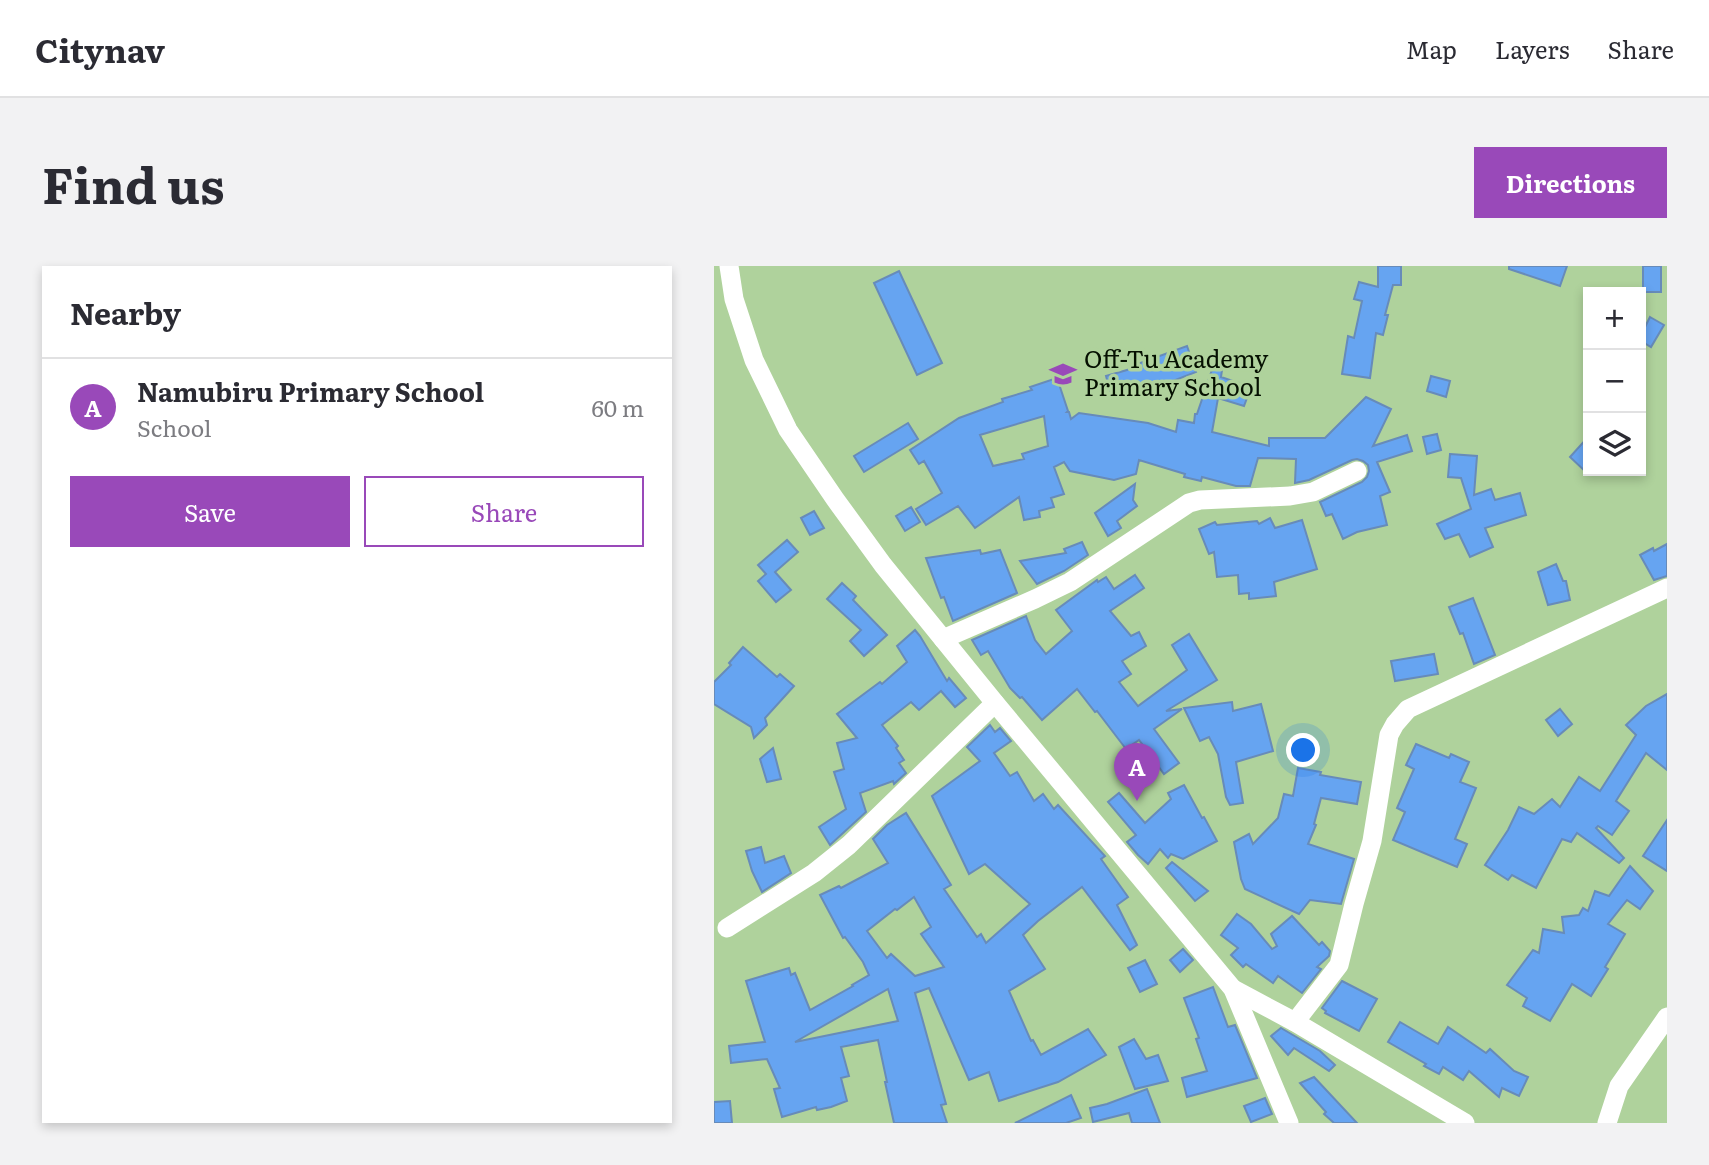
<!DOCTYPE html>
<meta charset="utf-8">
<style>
body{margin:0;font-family:Literata,serif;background:#f2f2f3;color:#2b2b33}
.controls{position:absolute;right:21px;top:21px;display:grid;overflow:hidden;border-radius:0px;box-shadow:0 4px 10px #0003}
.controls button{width:63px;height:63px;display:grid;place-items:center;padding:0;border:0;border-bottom:2px solid #e1e1e2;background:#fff;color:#2b2b33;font:35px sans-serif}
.you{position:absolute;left:590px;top:485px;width:24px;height:24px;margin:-18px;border:5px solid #fff;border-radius:50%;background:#1a73e8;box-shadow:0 0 0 10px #1a73e833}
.badge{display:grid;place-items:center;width:46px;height:46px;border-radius:50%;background:#9949b9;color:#fff;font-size:23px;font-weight:700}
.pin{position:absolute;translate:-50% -58px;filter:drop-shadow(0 2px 4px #0008)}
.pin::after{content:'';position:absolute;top:37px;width:24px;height:21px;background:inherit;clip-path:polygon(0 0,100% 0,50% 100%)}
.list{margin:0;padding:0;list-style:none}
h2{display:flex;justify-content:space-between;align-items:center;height:91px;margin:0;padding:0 28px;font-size:30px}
h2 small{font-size:23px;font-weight:400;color:#7c7c81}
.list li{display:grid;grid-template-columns:46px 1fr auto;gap:21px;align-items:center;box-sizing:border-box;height:98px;padding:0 28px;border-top:2px solid #e1e1e2}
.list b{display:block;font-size:26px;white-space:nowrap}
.list p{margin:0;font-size:23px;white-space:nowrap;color:#7c7c81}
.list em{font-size:23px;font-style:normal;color:#7c7c81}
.actions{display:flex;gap:14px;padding:21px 28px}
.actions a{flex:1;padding:16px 0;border:2px solid #9949b9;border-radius:0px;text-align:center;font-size:24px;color:#9949b9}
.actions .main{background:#9949b9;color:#fff}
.icon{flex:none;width:38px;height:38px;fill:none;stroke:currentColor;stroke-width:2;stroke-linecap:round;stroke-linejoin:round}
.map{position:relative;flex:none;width:953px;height:857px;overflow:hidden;border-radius:0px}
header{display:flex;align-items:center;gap:42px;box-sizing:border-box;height:98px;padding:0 35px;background:#fff;border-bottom:2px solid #e1e1e2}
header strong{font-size:33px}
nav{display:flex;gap:38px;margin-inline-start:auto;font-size:24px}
.intro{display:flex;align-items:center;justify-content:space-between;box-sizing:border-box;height:168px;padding:0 42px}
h1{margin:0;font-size:49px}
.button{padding:18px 32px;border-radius:0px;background:#9949b9;color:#fff;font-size:24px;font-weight:700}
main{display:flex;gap:42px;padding:0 42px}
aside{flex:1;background:#fff;border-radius:0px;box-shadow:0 4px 10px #0003}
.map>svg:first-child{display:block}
.building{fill:#66a4f1;stroke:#678bb9;stroke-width:2;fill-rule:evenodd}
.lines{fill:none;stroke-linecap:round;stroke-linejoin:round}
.minor{stroke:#fff;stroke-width:19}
.labels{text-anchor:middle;stroke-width:7;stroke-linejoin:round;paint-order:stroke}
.poi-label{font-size:24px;fill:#051001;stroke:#afd29c;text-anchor:start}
</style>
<header>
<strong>Citynav</strong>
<nav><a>Map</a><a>Layers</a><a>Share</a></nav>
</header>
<div class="intro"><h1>Find us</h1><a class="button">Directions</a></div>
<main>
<aside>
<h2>Nearby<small></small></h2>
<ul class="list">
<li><span class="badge">A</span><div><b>Namubiru Primary School</b><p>School</p></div><em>60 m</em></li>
</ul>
<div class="actions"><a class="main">Save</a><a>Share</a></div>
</aside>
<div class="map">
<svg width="953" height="857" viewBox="0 0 953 857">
<rect width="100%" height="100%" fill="#afd29c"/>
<g class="building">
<path d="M664,0H687V19H679L671,49H674L669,69L662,67L656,112L628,108L634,70L640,72L648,35L640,33L645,16L664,21Z"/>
<path d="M795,0H853L846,20L795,3Z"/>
<rect x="929" y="0" width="18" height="26"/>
<path d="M185,5L228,97L203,109L160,17Z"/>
<path d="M936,51L950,59L937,81L927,75V69Z"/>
<path d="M473,80L482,106L436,124L435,121L398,132L392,110L427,100L426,97Z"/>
<path d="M501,95L509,97L507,111L537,121L530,140L504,132L498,166L555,180V172H611L652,131L677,143L659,180L693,169L698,185L663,196L676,226L666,230L673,259L643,266L629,273L618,248L612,250L606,236L648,216L653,211L655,205L654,199L649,195L643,193L638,194L595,214L581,217L582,193L544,192L536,220H522L488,211L487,215L470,211L471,208L425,194L422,208L400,214L356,205L350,196L340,201L350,228L337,232L340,241L325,245L326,251L310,254L305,231L261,262L244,240L212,259L202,243L228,227L210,195L205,198L196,184L245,152L289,136L288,133L318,124L316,121L343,112L354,145L353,146H355L357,153L365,147L434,157L462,166L464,154L480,157L481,148H483ZM330,150L334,180L308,188L310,193L279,200L266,169Z"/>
<path d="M717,110L736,115L732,131L713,125Z"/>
<path d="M194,157L204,173L150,206L140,190Z"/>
<path d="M723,168L727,184L713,188L709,171Z"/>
<path d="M874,171V208L856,191Z"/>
<path d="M736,188L763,190L760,229L777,223L781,234L806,227L812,249L771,262L779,281L756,291L745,268L731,273L723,258L757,243L747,212L734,211Z"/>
<path d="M421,218L419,234L423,240L403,255L407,262L394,270L381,247Z"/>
<path d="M197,241L206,256L191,265L182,250Z"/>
<path d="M100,245L110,262L96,269L87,252Z"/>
<path d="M556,252L561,262L588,254L603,303L560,316L562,330L535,333V327L525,328L524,309L503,311L500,286L495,288L485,263L501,256L503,259L543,255L545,258Z"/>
<path d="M73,274L84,286L61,306L77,324L62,336L44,315L52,308L44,299Z"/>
<path d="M368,276L374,289L350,305L323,318L306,295L352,287L350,283Z"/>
<path d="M953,278V310L940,314L926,289L939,282L940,285Z"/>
<path d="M266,284L267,288L286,284L303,327L239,355L230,331L227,332L212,292Z"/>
<path d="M842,298L849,315H852L856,334L834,339L824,306Z"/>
<path d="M421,309L430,322L396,345L417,370L425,366L432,380L408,395L417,408L405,416L424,440L473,404L458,379L475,368L503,414L452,445L468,443L440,463L465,497L450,508L425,474L412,483L383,445L381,446L363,423L328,454L308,431L306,432L296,422L274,385L267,389L258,374L312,350L321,374L332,388L358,365L342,344L383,314L384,316L392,311L400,323Z"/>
<path d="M128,317L142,330L139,334L173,369L150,390L136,375L147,364L113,333Z"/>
<path d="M759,332L781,389L760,398L749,367L746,368L735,341Z"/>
<path d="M201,364L206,370L233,415L235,412L252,432L241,441L227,425L205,444L197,436L168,459L184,480L182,482L190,494L185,497L192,507L180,518L179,515L146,527L152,546L116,579L105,561L132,543L120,506L130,503L123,477L143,472L123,448L166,416L168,418L193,396L183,380Z"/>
<path d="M29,381L63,411L66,408L80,420L51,452L53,459L40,472L37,461L0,438V416L17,399L15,397Z"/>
<path d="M720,388L724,408L681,415L677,395Z"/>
<path d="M953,428V504L932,487L902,535L915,545L898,569L884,560L882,562L910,592L905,597L863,567L857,576L848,573L822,622L798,609L794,614L771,599L794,564L805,541L820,548L838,533L846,541L865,511L886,525L922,469L912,459L932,440Z"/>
<path d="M518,436L519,445L547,438L559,485L522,496L529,537L516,539L512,531L504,488L495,471L486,475L470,442Z"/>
<path d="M846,443L858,458L844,470L832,454Z"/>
<path d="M276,459L281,466L286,462L297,475L280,487L296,510L303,506L320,535L329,528L340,543L344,539L391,590L387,593L414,631L403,639L423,679L416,684L368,621L324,655L309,669L331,703L295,725L317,775L319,774L327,789L374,763L392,789L344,816L285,835L275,806L255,814L215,722L201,727L232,838L227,839L233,857H180L171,816H173L164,774L127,781L135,810L127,812L133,835L117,841L103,844L102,841L68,851L60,823L66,822L53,793L17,797L15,780L51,776L32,715L75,702L77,709L81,707L96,744L139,720L138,719L155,709L149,696L131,671L129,672L106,629L125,620L127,622L174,597L159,573L173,559L192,547L237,619L230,623L263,671L267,668L272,677L316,638L271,598L255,608L218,530L266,495L253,481ZM200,631L217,661L207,668L230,701L201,710L177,688L173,692L153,665L181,643L183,644ZM174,723L184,755L81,776Z"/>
<path d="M702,478L735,492L737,488L755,496L746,516L762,522L741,573L753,578L743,601L679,574L691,546L683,542L700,503L692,499Z"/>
<path d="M59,482L67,513L53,516L46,493Z"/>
<path d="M584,502L607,506L606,509L647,516L643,538L607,532L600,558L602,559L594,578L640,593L627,638L596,634L585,648L531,623L527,613L520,576L535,568L539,578L564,552L570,528L579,530Z"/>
<path d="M470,519L488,552L490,551L503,575L469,593L457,588L454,592L446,583L434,598L424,589L413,576L422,569L394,536L405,527L431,557L457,533L454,527Z"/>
<path d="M953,554V605L929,590Z"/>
<path d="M47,581L51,597L70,590L77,607L48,626L38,605L32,585Z"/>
<path d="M458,596L494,625L481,635L452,602Z"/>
<path d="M916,600L939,625L926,643L913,634L894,658L911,668L891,701L894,703L877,730L858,718L836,755L809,740L813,732L793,719L819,684L825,687L829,663L850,667L848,651L865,649L869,642L874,645L881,625L895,630Z"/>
<path d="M523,648L537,658L558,683L563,680L557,668L578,650L605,679L608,676L616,685L615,690L603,701L607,703L588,727L564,710L559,717L532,698L529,701L517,689L524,682L507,669Z"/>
<path d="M469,683L479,694L466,706L456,694Z"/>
<path d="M431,694L443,718L426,726L414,702Z"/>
<path d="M628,715L663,733L645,765L611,747L612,745L608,742Z"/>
<path d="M499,721L514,761L521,759L543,812L473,831L468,812L493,805L482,773L485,772L470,732Z"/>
<path d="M686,756L724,778L734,761L772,787L776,783L800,805L814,811L805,830L788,822L785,831L755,805L749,814L729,801L725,808L710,800L712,798L674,776Z"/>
<path d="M567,762L606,785L621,799L615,805L580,782L574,789L557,770Z"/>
<path d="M420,773L432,793L444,789L454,815L421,823L405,781Z"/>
<path d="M600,811L643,857H620L610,848L612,846L586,817Z"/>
<path d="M433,823L446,857H418L415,847L379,856L376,842L393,838Z"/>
<path d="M357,829L367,852L352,857H301Z"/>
<path d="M551,832L558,848L537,856L530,840Z"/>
<path d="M16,835L18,857H0V836Z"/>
</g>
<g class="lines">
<g class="minor">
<path d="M15,0L20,33L40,94L74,164L121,233L169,299L281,437L519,723L575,857"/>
<path d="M229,373L321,333L356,316L475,237L486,234L576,230L599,226L643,205"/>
<path d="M13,662L100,607L135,579L281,437"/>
<path d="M519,723L581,756L751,857"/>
<path d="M581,756L625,699L640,638L658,575L675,469L681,458L694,443L953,322"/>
<path d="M893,857L905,820L953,751"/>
</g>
</g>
<defs>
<symbol id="school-bare" viewBox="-9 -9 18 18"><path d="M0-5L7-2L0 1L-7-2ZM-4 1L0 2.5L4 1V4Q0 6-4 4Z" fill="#9949b9" stroke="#afd29c" stroke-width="2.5" paint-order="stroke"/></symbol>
</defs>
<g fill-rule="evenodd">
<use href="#school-bare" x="330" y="89" width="38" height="38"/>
</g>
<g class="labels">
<g class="poi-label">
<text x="370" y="102">Off-Tu Academy<tspan x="370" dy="28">Primary School</tspan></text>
</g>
</g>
</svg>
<div class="controls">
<button>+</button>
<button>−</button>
<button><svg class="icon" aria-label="layers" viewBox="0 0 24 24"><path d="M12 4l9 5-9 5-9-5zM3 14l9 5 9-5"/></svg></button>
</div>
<div class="you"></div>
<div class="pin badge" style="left:423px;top:535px">A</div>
</div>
</main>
